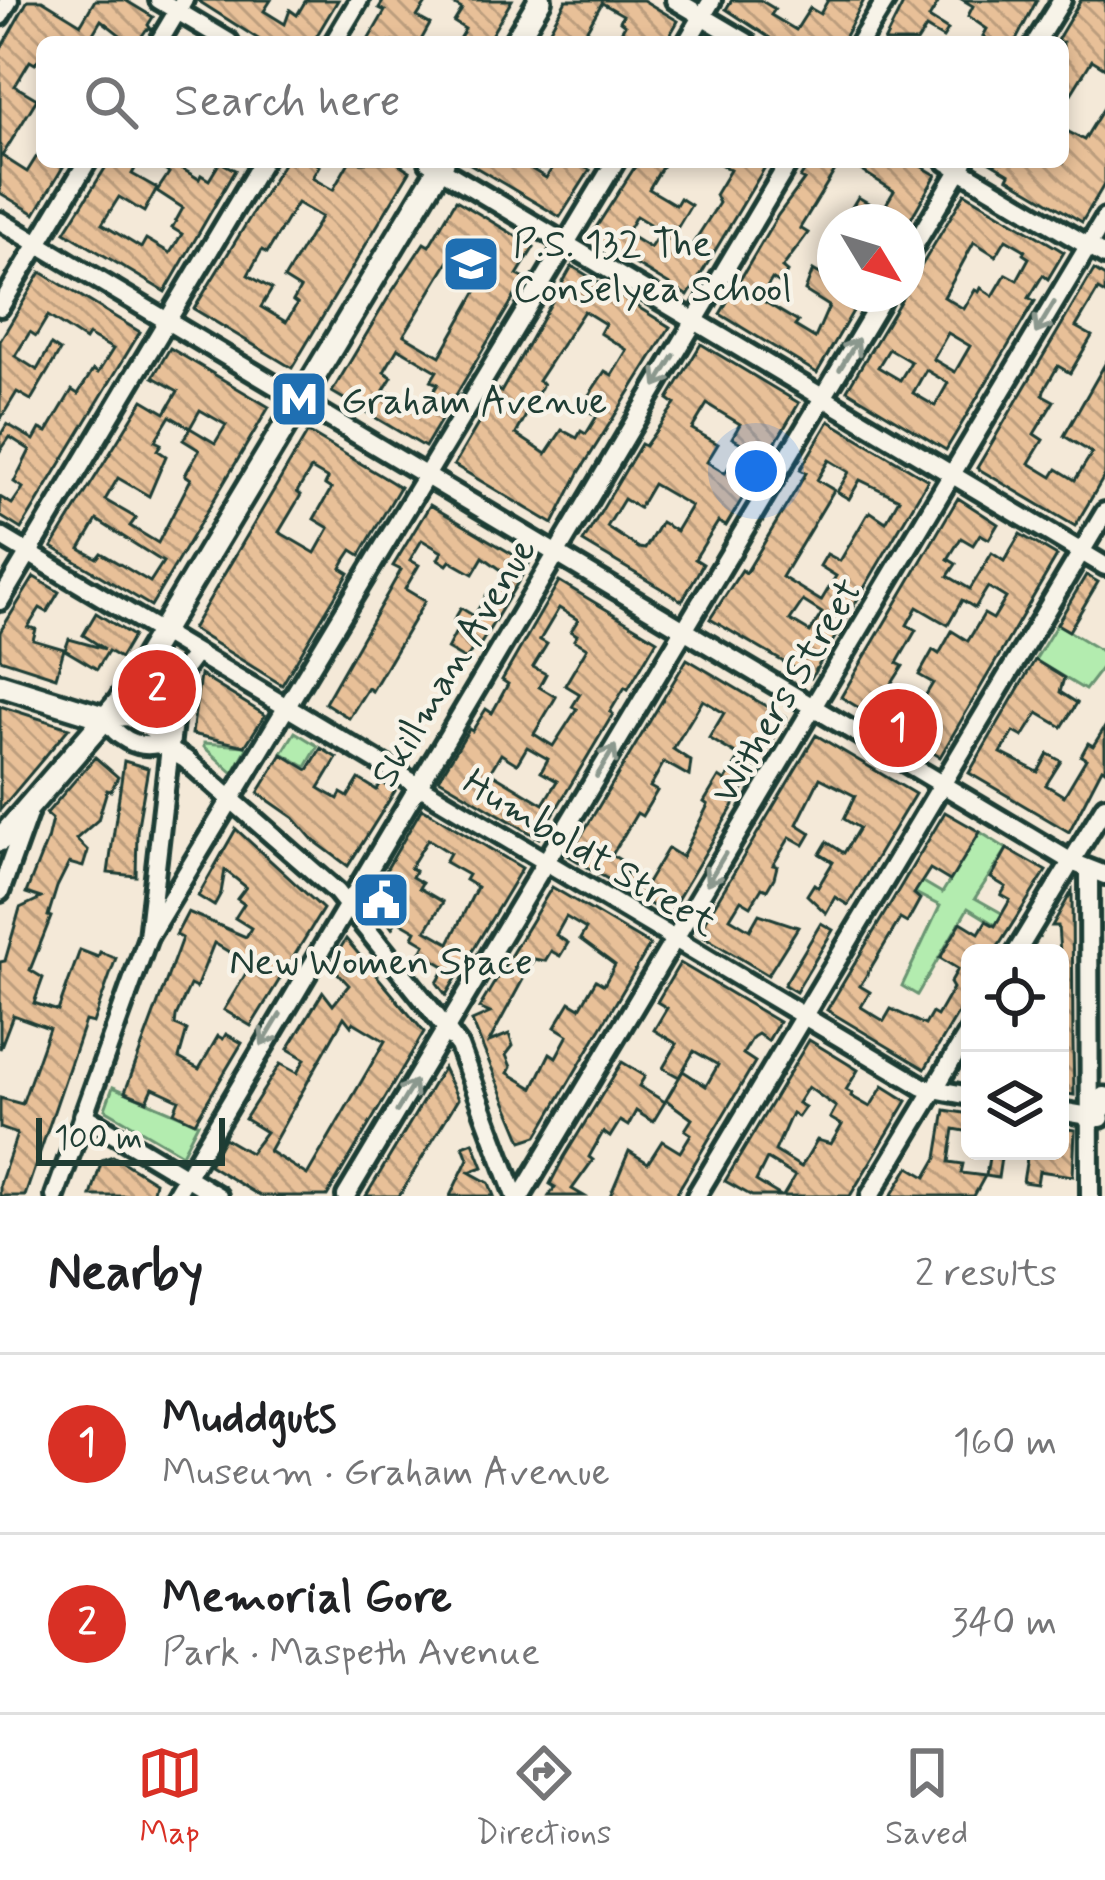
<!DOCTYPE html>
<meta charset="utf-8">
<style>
body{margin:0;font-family:Mynerve,sans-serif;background:#f2f2f2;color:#202124}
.controls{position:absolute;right:36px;bottom:36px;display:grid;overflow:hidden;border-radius:18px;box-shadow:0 6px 18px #0003}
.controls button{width:108px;height:108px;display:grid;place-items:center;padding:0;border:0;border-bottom:3px solid #e0e0e0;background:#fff;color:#202124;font:60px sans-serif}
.compass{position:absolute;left:817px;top:204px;width:108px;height:108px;border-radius:50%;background:#fff;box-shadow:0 6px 18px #0003;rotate:128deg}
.scale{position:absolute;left:36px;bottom:30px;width:189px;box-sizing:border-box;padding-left:12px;border:6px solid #1f3d34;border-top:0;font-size:33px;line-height:42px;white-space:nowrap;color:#1f3d34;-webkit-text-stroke:9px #f7f3e8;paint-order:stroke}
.you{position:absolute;left:756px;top:471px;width:42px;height:42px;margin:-30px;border:9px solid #fff;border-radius:50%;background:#1a73e8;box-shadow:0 0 0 18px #1a73e833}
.badge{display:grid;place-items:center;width:78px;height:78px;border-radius:50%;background:#d93025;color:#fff;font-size:39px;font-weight:700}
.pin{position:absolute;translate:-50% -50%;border:6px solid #fff;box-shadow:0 3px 12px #0006}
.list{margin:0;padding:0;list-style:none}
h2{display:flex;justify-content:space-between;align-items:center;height:156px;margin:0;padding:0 48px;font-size:51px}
h2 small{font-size:39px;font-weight:400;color:#757577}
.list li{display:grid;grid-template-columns:78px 1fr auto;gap:36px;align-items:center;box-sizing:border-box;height:180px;padding:0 48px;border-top:3px solid #e0e0e0}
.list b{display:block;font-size:45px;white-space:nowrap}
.list p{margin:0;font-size:39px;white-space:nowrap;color:#757577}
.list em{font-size:39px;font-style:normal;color:#757577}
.icon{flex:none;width:66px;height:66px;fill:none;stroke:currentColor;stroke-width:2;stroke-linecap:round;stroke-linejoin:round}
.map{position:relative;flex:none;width:1105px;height:1196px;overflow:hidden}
.search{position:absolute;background:#fff;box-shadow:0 6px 18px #0003;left:36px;right:36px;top:36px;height:132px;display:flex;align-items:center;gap:30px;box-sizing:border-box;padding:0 42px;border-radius:18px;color:#757577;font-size:45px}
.sheet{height:516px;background:#fff}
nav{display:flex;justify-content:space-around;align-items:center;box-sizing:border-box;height:168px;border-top:3px solid #e0e0e0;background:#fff;font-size:33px;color:#757577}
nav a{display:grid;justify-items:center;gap:6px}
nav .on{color:#d93025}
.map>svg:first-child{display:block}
.green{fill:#b3ecaf;stroke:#699472;stroke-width:3}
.building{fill:url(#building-back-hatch);stroke:#1f3d34;stroke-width:3;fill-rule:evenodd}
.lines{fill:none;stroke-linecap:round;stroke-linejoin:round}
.minor-casing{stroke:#1f3d34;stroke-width:26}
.major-casing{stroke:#1f3d34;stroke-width:30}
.highway-casing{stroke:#1f3d34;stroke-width:33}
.minor{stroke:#f7f3e8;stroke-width:16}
.major{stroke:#f7f3e8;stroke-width:21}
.highway{stroke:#f7f3e8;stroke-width:24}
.oneway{stroke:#8b988e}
.labels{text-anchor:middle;stroke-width:9;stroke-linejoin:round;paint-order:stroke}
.poi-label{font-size:39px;fill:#1f3d34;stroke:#f7f3e8;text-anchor:start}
.street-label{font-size:39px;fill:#1f3d34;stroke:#f7f3e8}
</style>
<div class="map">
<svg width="1105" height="1196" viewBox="0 0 1105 1196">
<defs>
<pattern id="building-back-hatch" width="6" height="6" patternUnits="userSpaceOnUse" patternTransform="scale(3)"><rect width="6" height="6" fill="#e8c098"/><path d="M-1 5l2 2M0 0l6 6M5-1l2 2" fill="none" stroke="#bb9d7d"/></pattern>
</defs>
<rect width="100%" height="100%" fill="#f4e9d8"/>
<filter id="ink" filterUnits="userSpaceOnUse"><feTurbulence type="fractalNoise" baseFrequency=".00833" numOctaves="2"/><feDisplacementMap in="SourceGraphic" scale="24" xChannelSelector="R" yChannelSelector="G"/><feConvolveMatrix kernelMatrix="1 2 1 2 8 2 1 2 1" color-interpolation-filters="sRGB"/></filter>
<g filter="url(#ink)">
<g class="green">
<path d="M1057,624L1105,653V664L1085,690L1035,660Z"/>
<path d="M159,675L165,682L162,715L158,718L141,705Z"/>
<path d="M295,732L318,746L306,767L282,753Z"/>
<path d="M204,743L245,746L247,748L233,773L204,747Z"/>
<path d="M980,832L1007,849L975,898L1014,920L1007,932L968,908L917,995L902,986L940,906L902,886L908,873L942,893Z"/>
<path d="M113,1087L198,1123L182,1154L105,1109Z"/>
</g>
<g class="building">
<path d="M28,0H42L81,24L95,0H125L153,17L148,25L151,29L146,30L138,42L124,38L101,20L88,42H42V53L35,64L30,61L15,86L37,99L2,156L27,172L42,148V162H66L35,214L0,193V50Z"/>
<path d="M197,0H271L264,11L285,24L290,10L297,15L306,0H338L313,42H263Z"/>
<path d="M384,0H428L417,17L430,24L420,42H367L385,11L379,8Z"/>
<path d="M446,0H512L487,42H457L465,29L454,22L462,9Z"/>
<path d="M566,0H643L678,21L666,42H615L625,25L620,21L623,15L602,3L586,31L606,42H543Z"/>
<path d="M732,0H760L775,9L771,15L796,30L810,8L820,14L828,0H864L842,42H776L726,9Z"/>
<path d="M905,0H940L929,18L948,30L943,38L926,28L917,42H884Z"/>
<path d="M963,0H1037L1015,42H992L983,36L987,29L968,16L973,6Z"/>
<path d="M1081,0H1105V68L1092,60L1063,107V42H1056Z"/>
<path d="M1105,106V183L1082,222L1008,178L1010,174L990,162H1063V129L1084,140Z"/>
<path d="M109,162H139L132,174L157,188L144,212L119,197L102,224L141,248L146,239L170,253L182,234L172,228L183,208L157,191L169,173L152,162H171L199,179L201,175L209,180L220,162L235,170L165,292L65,232Z"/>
<path d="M284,162H313L319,166L312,178L333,190L349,162H396L410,171L292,368L194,309ZM297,203L321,217L284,279L300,289L293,301L297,304L286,322L261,307L272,289L248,275L262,250L267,253Z"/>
<path d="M467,162H534L530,168L546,178L556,162H589L586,168L590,170L560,217Z"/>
<path d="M638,162H665L649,189L676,205L680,198L691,205L670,240L688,251L719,203L715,195L730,170L717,162H768L688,296L590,237ZM636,216L661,231L650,248L626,233Z"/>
<path d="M810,162H840L800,228L808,233L782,268L787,272L780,284L772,279L760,299L798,322L795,326L815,338L829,306L805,291L813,270L835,283V294H863L817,373L720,314L778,215L804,180L800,178Z"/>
<path d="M848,162H914L936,175L909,222H843L858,197L882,211L894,191Z"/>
<path d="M965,193L1064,252L1048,279L1043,275L1029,298L1035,301L946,450L847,390ZM1006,239L1025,250L1023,254L1029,258L1017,280L1006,274L993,296L981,288L979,292L975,290L964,309L944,297L974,242L996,256ZM948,333L970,346L955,372L933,359ZM889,349L911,362L900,380L878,367ZM926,370L948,383L935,406L913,393Z"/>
<path d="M456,200L534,247L517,275L525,279L425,447L332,392L391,293L424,243L429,246ZM458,246L496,268L484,287L480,285L440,356L404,335ZM398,348L437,371L431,381L438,384L421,412L384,390L392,377L384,372Z"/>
<path d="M572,266L670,327L579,473L553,524L454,465L498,390L501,392ZM584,311L605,324L600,333L627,350L612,375L605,371L581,407L597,416L586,434L581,431L577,438L562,430L546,454L516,434L543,384L538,381Z"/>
<path d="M1094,270L1105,277V294L1098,290L1076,327L1092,336L1070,373L1058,366L1044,390L1043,395L1054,401L1034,434L1043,440L1029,463L1052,477L1057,469L1075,480L1092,453L1064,436L1105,364V475L1075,526L977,468Z"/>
<path d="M41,272L140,332L21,529L0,516V497L12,504L23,488L14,482L30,450L10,437L0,451V436L7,424L34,440L40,429L47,432L72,390L78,394L93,370L98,373L113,349L88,335L85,340L48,316L36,336L30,332L15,356L37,370L51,345L60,351L31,400L17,392L0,420V341Z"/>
<path d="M701,344L799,403L726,526L718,522L706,541L695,559L703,564L682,601L583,542L641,444L645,446L675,404L668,399ZM707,404L740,424L732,438L743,444L725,473L707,462L718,444L692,429ZM653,484L691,506L676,531L661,522L645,549L639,548L607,527L624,499L639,508Z"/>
<path d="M170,348L269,407L151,606L52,547L143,400L165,413L178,391L153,377ZM200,410L226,425L215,443L190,428L183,440L199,450L185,475L191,479L158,543L130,526L136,518L105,500L118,478L149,496L166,456L157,450L161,444L155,441L170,416L190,428ZM97,520L163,562L150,582L101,553L97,558L80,549Z"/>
<path d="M829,421L928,480L811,678L710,619L742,570L746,573L806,473L800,470ZM829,460L849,472L837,492L849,499L860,480L899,499L886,522L871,512L867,515L840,561L827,554L820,566L836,576L821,601L782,577L834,490L817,480ZM803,601L822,613L810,632L790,620Z"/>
<path d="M308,432L400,487L360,555L352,550L346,559L341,568L349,573L282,685L192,629ZM311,469L328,479L325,485L331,489L314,519L329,528L315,553L279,532L301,495L297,492Z"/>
<path d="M958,498L998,524L989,539L980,534L973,545L961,538L948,559L956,564L948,576L970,589L992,553L1004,561L1020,534L1057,556L940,757L841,697ZM988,587L1006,598L993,619L984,614L968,641L952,631L939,654L933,650L919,675L933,683L921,703L891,685L903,666L897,663L916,630L907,625L917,607L948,625L962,600L975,608Z"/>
<path d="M430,505L529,564L477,650L473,648L466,660L447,649L460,624L454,620L461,608L474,616L487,594L493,597L507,574L483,557L473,574L450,561L447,565L438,559L442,552L422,540L410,560L419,565L405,589L425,601L372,691L368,688L349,718L325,703L401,570L393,566Z"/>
<path d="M1086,575L1098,582L1069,631L1057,624Z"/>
<path d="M34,577L59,592L47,612L40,608L28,627L36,629L33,640L64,649L56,677L0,659V632Z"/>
<path d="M559,581L657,640L628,689L625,687L610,712L613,714L539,838L439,779L469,729L472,731L486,709L492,713L508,684L502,680ZM559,608L578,620L571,631L577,635L574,640L587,648L565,685L580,694L572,707L577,709L553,746L534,734L556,697L539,687L546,674L533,667L547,644L540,640ZM527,747L548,759L541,772L557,781L543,804L490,772L501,754L517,764Z"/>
<path d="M96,613L133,636L120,658L108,651L97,669L65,650L69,639L105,649L83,635Z"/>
<path d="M687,659L786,718L668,915L569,856ZM703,700L724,713L709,738L737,755L738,760L725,781L719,777L704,802L708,805L682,857L668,848L646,885L626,873L630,866L612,855L637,813L642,816L657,791L650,787L664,762L689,776L691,761L673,749Z"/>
<path d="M1035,660L1064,678L1060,692L1077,703L1062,727L1038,713L1023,737L1014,732L1001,753L1038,772L1048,754L1061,761L1046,785L1064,796L1086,759L1081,756L1088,743L1093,746L1105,727V770L1102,768L1069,832L969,773Z"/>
<path d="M200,675L265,715L245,746L192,734Z"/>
<path d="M0,706L69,728L0,810Z"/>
<path d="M816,735L915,794L848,905L835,897L826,913L807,895L814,884L818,887L833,862L820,854L827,842L844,853L859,828L844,819L855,796L820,778L797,824L811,833L804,845L790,837L773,865L777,866L774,878L767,890L762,888L751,906L741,900L730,918L750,930L759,914L798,927L768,975L698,933Z"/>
<path d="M321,748L337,758L319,788L338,799L341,793L348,797L359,779L377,790L381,782L395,791L348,866L313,840L294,818L258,793L282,754L308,770Z"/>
<path d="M95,757L118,777L111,791L107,790L98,820L76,839L88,851L83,867L69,863L57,887L48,916L51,917L30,970L43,978L34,1003L58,1011L80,950L98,957L100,952L116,958L93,1023L85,1021L25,1196H0V1184L17,1134L0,1128V1098L22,1104L49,1028L13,1015L0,1049V962L5,961L20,908L41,898L26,893L47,840L52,819L46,814Z"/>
<path d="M124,761L148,768L137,831L136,876L108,873Z"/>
<path d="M422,808L522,868L446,995L437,983L446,967L421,952L425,944L413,937L416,931L397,920L392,928L370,898ZM428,839L450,853L445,862L468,875L465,880L477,887L449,943L426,930L443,902L419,888L422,883L412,877L415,871L410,868Z"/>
<path d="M945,812L980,832L950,881L930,869L914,894L920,899L907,923L900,919L860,986L870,992L861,1007L884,1021L891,1009L925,1025L932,1013L937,1016L953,988L950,983L958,969L940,958L961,922L979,933L986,921L995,926L1010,900L1001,895L1006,887L991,878L1007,849L1046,871L994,953H970V993L925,1069L827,1010Z"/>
<path d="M236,829L323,909L251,1026L224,1010L251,965L214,943L196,988L190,985L176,1016L175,1025L187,1030L179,1058L199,1069L218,1036L223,1039L226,1034L242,1043L195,1122L174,1112L179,1100L153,1088L147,1101L125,1092L182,938L176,935L188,912L246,937L251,928L235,918L244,904L237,899L246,887L225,870L221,893L214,906L198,896Z"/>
<path d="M552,887L650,945L537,1136L522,1141L472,1021L490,1013L479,1008ZM566,917L586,929L580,939L615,965L604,985L596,980L580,1008L570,1002L555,1027L568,1035L556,1057L550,1053L533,1088L508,1073L511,1067L506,1055L513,1046L509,1034L489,1042L534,959L545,961L551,951L560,956L568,943L556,935Z"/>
<path d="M1072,891L1073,1044L1074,1095L1060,1093V953L1058,926H1052Z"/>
<path d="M821,923L833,930L796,992L784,985Z"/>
<path d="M346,939L424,1032L327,1196H260L209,1165L224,1138L250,1153L266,1132L245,1119L280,1064L297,1073L305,1059L288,1049L323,992L333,1005L349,985L330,965ZM344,1017L351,1026L353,1022L385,1041L307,1175L269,1151Z"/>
<path d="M680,963L779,1022L768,1041L758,1034L753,1037L743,1054L755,1062L675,1196H610L629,1151L648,1163L662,1141L680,1152L691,1134L685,1130L692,1119L666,1100L683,1071L706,1086L718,1065L694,1051L679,1077L663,1068L677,1044L654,1030L667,1008L657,1002Z"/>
<path d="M809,1040L858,1070L846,1090L852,1093L851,1096L870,1107L883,1086L907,1101L850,1196H783L795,1176L767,1159L756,1181L781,1196H752L725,1181ZM808,1087L836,1107L830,1118L842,1125L831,1144L817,1140L801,1167L775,1151L792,1113L798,1117L805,1107L798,1103Z"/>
<path d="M622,1062L645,1076L639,1086L665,1102L653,1122L636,1111L628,1126L620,1121L610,1137L603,1132L589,1157L593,1160L572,1189L584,1196H549L555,1187L550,1184L564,1157Z"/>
<path d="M443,1068L458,1099L399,1196H366Z"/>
<path d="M945,1110L970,1114V1132L954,1129L949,1162L963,1164L961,1173L985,1176L974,1196H891L909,1167L926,1177L937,1158Z"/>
<path d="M1060,1128L1075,1130L1073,1176L1039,1171L1037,1184L1023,1182L1028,1151H1060Z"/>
<path d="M473,1142L483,1167L469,1172L489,1183L494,1196H450L468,1159L463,1146Z"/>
<path d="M990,1151H1002L998,1178L986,1176Z"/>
<path d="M113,1156L155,1182L152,1196H91L102,1160Z"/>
</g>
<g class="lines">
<defs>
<g id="minor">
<path d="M159,0L229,42"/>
<path d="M675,0L746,42"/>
<path d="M0,16L9,0"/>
<path d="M159,42L184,0"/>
<path d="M334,42L359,0"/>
<path d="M687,42L712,0"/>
<path d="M860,42L886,0"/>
<path d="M1036,42L1062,0"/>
<path d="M429,162L1105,566"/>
<path d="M947,162L1105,256"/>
<path d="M0,221L1072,862L1105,875"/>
<path d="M907,258L964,162"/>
<path d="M0,307L87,162"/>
<path d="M0,536L923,1087L970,1096"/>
<path d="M0,601L262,162"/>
<path d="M158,744L155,732L129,717L106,718C116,737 136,749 158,744L185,759L337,892L434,1013L459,1046L515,1196"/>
<path d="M1089,871L1090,1196"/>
<path d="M0,892L28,814"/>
<path d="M148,937L615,162"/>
<path d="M1016,953L1105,806"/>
<path d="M1060,1111L1101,1118"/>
<path d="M83,1115L218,1196"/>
<path d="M55,1196L148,937L177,687L181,673L195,654"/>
<path d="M175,1196L789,162"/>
<path d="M346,1196L885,294"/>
<path d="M521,1196L1105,218"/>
<path d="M696,1196L1105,512"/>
<path d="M870,1196L970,1030"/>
</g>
<g id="major">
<path d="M515,42L540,0"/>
<path d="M0,685L106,718"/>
<path d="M0,840L120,701L443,162"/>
</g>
<path id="highway" d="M1091,1117L1105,1100"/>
</defs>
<use href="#minor" class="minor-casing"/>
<use href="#major" class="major-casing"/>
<use href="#highway" class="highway-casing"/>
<use href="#minor" class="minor"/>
<use href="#major" class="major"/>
<use href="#highway" class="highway"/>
</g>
<defs><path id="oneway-shaft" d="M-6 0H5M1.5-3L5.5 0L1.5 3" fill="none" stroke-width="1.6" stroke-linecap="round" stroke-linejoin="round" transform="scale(3)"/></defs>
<g class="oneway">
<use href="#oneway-shaft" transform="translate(1045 318) rotate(121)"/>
<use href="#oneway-shaft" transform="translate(849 354) rotate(-59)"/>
<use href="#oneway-shaft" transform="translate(665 371) rotate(121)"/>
<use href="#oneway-shaft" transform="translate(606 761) rotate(-59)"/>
<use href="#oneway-shaft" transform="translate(716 869) rotate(121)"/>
<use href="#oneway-shaft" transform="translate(271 1030) rotate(121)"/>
<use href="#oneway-shaft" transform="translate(406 1096) rotate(-59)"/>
</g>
</g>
<defs>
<symbol id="school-square" viewBox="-11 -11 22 22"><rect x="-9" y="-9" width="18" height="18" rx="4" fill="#1f6fb2" stroke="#f7f3e8"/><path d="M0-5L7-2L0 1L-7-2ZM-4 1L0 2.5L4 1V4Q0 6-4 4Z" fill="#fff"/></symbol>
<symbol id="metro-square" viewBox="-11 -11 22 22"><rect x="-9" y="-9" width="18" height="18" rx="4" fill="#1f6fb2" stroke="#f7f3e8"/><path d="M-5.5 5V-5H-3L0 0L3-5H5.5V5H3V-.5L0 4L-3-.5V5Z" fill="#fff"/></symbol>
<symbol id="civic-square" viewBox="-11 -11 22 22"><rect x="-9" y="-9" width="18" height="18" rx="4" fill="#1f6fb2" stroke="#f7f3e8"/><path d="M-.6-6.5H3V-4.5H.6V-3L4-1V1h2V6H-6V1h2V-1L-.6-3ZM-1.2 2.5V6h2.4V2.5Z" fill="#fff"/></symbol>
</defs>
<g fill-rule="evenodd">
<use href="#school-square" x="438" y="231" width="66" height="66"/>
<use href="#metro-square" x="266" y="366" width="66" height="66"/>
<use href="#civic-square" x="348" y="867" width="66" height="66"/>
</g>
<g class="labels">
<g class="poi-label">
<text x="513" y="256">P.S. 132 The<tspan x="513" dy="45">Conselyea School</tspan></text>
<text x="341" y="413">Graham Avenue</text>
<text x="381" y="974" text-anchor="middle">New Women Space</text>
</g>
<g class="street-label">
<text transform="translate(452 661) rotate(-59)" y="14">Skillman Avenue</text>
<text transform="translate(785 690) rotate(-59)" y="14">Withers Street</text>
<text transform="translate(591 851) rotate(31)" y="14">Humboldt Street</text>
</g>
</g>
</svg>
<div class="controls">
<button><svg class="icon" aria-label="locate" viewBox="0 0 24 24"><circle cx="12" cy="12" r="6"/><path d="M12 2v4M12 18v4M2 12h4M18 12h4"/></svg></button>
<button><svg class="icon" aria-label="layers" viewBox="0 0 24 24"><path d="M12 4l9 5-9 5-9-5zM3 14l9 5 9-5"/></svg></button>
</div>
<svg class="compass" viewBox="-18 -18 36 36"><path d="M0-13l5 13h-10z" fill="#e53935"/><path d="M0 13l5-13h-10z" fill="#757577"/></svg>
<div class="scale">100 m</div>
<div class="you"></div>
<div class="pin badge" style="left:898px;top:728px">1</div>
<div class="pin badge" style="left:157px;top:689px">2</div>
<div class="search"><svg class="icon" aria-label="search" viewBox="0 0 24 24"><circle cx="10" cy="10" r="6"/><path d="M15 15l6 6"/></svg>Search here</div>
</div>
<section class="sheet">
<h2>Nearby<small>2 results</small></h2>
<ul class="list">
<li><span class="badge">1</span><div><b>Muddguts</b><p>Museum · Graham Avenue</p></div><em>160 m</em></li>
<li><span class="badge">2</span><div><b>Memorial Gore</b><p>Park · Maspeth Avenue</p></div><em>340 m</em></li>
</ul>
</section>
<nav>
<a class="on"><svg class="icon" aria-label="map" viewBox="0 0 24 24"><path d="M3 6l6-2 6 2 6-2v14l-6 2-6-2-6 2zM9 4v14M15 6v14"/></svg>Map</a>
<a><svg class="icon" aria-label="directions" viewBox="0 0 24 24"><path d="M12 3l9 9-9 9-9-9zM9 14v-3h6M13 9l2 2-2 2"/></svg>Directions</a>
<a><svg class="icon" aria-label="saved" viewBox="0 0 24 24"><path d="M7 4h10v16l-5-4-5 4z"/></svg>Saved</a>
</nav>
